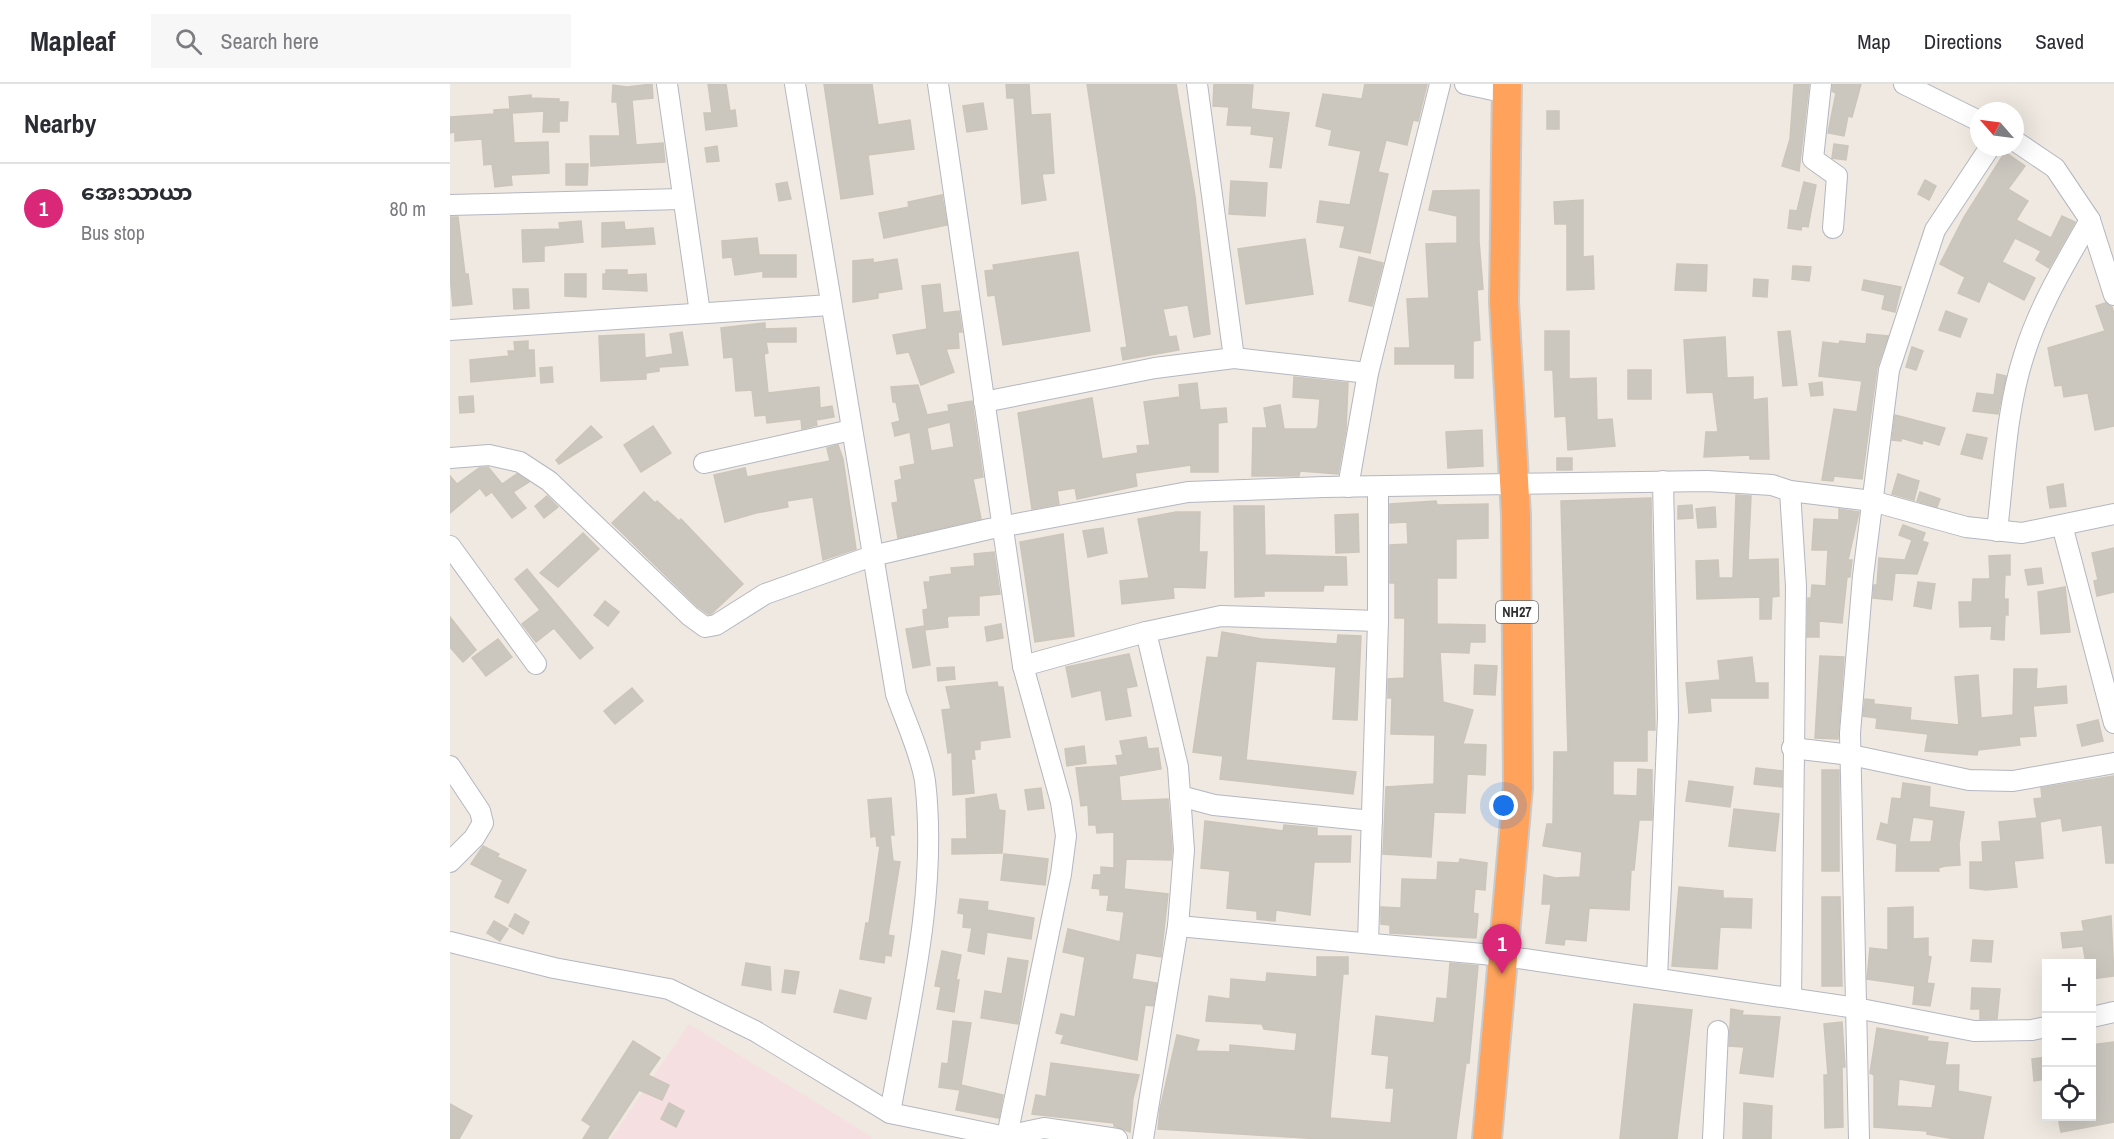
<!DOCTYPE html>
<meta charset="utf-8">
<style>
body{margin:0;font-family:"Archivo Narrow","Noto Sans Myanmar",sans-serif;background:#f7f7f7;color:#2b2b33}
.controls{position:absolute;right:18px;bottom:18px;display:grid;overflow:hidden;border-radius:0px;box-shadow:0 6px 24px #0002}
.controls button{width:54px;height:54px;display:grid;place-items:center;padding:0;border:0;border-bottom:2px solid #e1e1e2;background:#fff;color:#2b2b33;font:30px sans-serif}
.compass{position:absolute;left:1520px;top:18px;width:54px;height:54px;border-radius:50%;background:#fff;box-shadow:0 6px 24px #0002;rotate:298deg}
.you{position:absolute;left:1054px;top:722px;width:21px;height:21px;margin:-15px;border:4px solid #fff;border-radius:50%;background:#1a73e8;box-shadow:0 0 0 9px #1a73e833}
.badge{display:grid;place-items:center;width:39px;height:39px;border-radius:50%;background:#db2777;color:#fff;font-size:20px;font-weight:700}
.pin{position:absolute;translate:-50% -50px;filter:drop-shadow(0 2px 3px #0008)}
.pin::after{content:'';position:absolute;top:32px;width:21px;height:18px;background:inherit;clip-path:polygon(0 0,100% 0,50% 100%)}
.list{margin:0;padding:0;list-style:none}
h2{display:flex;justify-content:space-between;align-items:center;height:78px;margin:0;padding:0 24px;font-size:26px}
h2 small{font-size:20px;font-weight:400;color:#7c7c81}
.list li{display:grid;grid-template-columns:39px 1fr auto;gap:18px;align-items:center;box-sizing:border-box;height:90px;padding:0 24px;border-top:2px solid #e1e1e2}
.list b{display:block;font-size:22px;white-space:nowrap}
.list p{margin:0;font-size:20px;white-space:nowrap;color:#7c7c81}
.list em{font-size:20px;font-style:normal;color:#7c7c81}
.icon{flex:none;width:33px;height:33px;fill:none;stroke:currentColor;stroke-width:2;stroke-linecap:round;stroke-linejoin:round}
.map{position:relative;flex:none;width:1664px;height:1055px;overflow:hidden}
header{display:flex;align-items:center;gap:36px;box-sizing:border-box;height:84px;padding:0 30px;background:#fff;border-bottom:2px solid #e1e1e2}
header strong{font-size:28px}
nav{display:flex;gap:33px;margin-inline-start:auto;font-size:21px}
.search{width:420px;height:54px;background:#f7f7f7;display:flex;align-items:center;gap:15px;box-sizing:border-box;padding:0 21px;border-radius:0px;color:#7c7c81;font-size:22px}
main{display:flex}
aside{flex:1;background:#fff}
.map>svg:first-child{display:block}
.medical{fill:#f5dfe0}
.building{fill:#cbc7bf;stroke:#cbc5ba;stroke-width:1.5;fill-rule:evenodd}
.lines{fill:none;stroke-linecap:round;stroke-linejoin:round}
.minor-casing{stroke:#b4b7c1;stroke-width:22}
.highway-casing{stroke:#c9c9c9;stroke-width:32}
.minor{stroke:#fff;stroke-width:20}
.highway{stroke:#ffa35c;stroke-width:28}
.labels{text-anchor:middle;stroke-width:4.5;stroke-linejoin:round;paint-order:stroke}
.shield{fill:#fff;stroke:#6d6d6d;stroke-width:1.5}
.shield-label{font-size:14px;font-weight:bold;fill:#2e2e2e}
</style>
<header>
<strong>Mapleaf</strong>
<div class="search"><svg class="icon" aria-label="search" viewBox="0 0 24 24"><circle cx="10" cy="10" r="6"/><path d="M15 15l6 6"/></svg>Search here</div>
<nav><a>Map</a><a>Directions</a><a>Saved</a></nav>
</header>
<main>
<aside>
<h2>Nearby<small></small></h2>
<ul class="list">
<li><span class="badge">1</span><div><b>အေးသာယာ</b><p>Bus stop</p></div><em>80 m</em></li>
</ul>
</aside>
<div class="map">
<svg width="1664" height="1055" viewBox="0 0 1664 1055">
<rect width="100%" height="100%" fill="#efe9e1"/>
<path class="medical" d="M239,940L422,1053L421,1055H161Z"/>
<g class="building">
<path d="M202,0L203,14L182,16L186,61L213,59L215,78L141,82L140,52H170L167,18H162L163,1L177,3Z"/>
<path d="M258,0H276L280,27L285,26L287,42L256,46L254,29H262Z"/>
<path d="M374,0H422L428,41L460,36L464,65L418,71L423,110L391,115Z"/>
<path d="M556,0H579L581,31L600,30L604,89L592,90L596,116L572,120L564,14H557Z"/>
<path d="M637,0H726L745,112L760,250L744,253L738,221L713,225L719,253L726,252L729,266L673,276L671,264L677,263Z"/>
<path d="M764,0L803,1L801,25L839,29L831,84L820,83L824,53L801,50L802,42L777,41L779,23L763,22Z"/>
<path d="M915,0H977L968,37L963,36L957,61L936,56L928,88L938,90L920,169L890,163L895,142L867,138L870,117L900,121L911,67L879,61L882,46L866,42L873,10L912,15Z"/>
<path d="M1344,0H1359L1349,87L1332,82L1340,55Z"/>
<path d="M1383,0H1411L1402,33L1398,32L1394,52L1378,49L1386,9L1382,7Z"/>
<path d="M81,11V14L109,15V18H118L117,37H109V48H93L94,27L62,29L64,59L98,58L99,89L61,91L62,101L45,103L42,80L34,81L32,55L5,57V48L0,49V33L44,30V26L60,25L59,13Z"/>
<path d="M533,19L537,45L517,48L513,22Z"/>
<rect x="1097" y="27" width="12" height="18"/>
<path d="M1384,60L1398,62L1396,76L1382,74Z"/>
<path d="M267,62L269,77L257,78L255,64Z"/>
<path d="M1555,68L1575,82L1558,105L1578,117L1566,136L1601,154L1612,132L1625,138L1599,184L1586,176L1591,167L1565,154L1552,178L1585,194L1574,216L1538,197L1529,218L1508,209L1515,193L1490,180L1514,133Z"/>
<path d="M116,80H138L137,101H116Z"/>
<path d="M1475,96L1486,102L1479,116L1468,110Z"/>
<path d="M781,97L817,99L815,132L779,130Z"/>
<path d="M337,98L341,115L329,117L326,100Z"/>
<path d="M1354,98L1366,101L1358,143L1352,142L1351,146L1338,144L1340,126L1347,127Z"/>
<path d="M1029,106V157L1033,205L1027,206L1030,256L1023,257V294H1005V280H945V264H960L957,215L979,214L976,160L1007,159V132L979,126L983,107Z"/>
<path d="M492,111L497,141L434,154L429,129L459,123L458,118Z"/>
<path d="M1133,116V173L1143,172L1144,205L1117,206V140H1105L1104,118Z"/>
<path d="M0,133H8L15,190H18L22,220L3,222L0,192Z"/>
<path d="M131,137L133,158L94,162V177L73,178L72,146L110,145L109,139Z"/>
<path d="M174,138L175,146L203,144L205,160L152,163V139Z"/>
<path d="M307,154L309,171H346V193H313V187L285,191L282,173L273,174L272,157Z"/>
<path d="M855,155L863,210L796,220L788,165Z"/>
<path d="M628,168L640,247L553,261L545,211L538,212L535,187L544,186L543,181Z"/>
<path d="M909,173L933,179L922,222L899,217Z"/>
<path d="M423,175V179L447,175L452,205L428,209V214L403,218V177Z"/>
<path d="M1227,180L1257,181L1256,207L1225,206Z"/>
<path d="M1343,182L1361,183L1359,197L1342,195Z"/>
<path d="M156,186H177V191L196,190L197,207L153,205V190H156Z"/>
<path d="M115,190H136V213L115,212Z"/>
<path d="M1304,195L1318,196L1317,213L1303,212Z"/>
<path d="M1414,196L1451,203L1445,228L1432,225L1435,211L1412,206Z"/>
<path d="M490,200L493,229L509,227L512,248H508L509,264L496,265L504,288L471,301L459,268L447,270L443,251L477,245L472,202Z"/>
<path d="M63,205H78L79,224L64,225Z"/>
<path d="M1655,219L1662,223L1664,230V342L1645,346L1638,309L1614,313L1612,301L1605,302L1598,264L1655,247L1646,222Z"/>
<path d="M1496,227L1517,235L1510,253L1489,246Z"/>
<path d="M315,239V245L346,244V258H316L318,269L314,270L318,309L369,303L370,324L382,322L384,333L366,336L367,341L352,345L351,335L317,339L316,331L305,332L302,306L286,307L283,273L274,274L271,244Z"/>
<path d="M1095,247H1119V295L1146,294L1147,336L1162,335L1165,362L1118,366L1116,332L1105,333L1103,286H1095Z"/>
<path d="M1340,247L1347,301L1333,302L1328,248Z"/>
<path d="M232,248L238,281L209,283V287L196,289V295L151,297L149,252L194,250L195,274L223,270L220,250Z"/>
<path d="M1417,250L1438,252L1427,284L1412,395L1384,392L1383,397L1372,396L1384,325L1407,328L1412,297L1369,292L1373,258L1389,260L1390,257L1416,260Z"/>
<path d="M1275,253L1277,294L1303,293V316L1317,314L1319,375H1300V371L1254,373L1256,348H1268L1263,308L1237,309L1234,256Z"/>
<path d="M78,257V266H84L85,292L21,298L20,276L59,272L58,267H65L64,258Z"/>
<path d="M1462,263L1473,267L1466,286L1456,283Z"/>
<path d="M102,283L103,298L91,299L90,284Z"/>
<rect x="1178" y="286" width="23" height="29"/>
<path d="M1547,290L1556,292L1548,330L1523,327L1527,309L1544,311Z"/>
<path d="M844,293L898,299L896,345L888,390L850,387L849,392H802L803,344H817L814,324L830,321L834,345H866L868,342L870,315L843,313Z"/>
<path d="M1372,298L1373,311L1361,312L1359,300Z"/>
<path d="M747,299L750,326L776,324L777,338L768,339V388H741V381L685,389L687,402L627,415L625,404L607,407L609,420L582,425L568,329L642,314L652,375L688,369L687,362L700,361L694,318L730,313L729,301Z"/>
<path d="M468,301L477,331L499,327L498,321L522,317L533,393L523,395L531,435L448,454L442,419L448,418L445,397L452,395L450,383L465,380L460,348L445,352L442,339L450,337L446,318H443L441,303ZM500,338L504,363L481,367L477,344Z"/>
<path d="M23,312L24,328L10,329L9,313Z"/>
<path d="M1445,331L1495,344L1489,361L1473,356L1472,360L1451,354V357L1442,356Z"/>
<path d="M141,342L152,353L109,380L106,376Z"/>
<path d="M203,342L221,369L191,388L174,361Z"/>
<path d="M1032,346L1033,382L998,384L996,348Z"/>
<path d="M1517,350L1537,354L1532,375L1511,370Z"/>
<path d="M388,361L393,375L406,465L373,476L363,413L337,417L338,423L306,429L275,438L264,391L295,384L297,393L380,377L377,364Z"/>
<rect x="1107" y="374" width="15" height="12"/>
<path d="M38,383L52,400L67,390L79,398L63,408L76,424L62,434L42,408L36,412L30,404L0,429V392L7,400L29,384Z"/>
<path d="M1448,390L1469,397L1464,416L1442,410Z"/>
<path d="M1613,400L1616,422L1600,424L1597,403Z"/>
<path d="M194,408L205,419L207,417L229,437L231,435L293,500L261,530H258L248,523L162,439Z"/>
<path d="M1470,408L1490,415L1487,423L1467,417Z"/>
<path d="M1286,411L1301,412L1298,476L1328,475L1329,512L1322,513L1321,535H1310V513L1247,515L1246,477L1268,476L1269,494H1283Z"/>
<path d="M97,412L108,423L94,434L85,422Z"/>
<path d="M1201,414L1205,646H1197V677H1163V711L1187,712L1188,685L1202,686V736H1189L1184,786H1181L1179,826L1139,824L1136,857L1115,855L1114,861L1096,859L1101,820H1092L1094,791L1105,794L1130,793L1132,768L1093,762L1097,740H1103L1104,668H1118L1111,417Z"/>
<path d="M986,417L987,421L1038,420V454L1006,455V494H987V540L1035,541V558H1020L1019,569L990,568L993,618L1023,626L1013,660L1036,661L1035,691L1017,690L1015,729L984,728L981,773L933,770L936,703L984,700L985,651L941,650L942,614H938V595L954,594L955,534H945V499H940V461L958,460L957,438L940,439V420Z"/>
<path d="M1242,421L1243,434L1228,435V422Z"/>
<path d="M784,422H814L815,471L896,473L897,501H874L873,507H814V512L785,513Z"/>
<path d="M1265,423L1266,443L1248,444L1246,425Z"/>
<path d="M1389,425L1409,428L1398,476H1402L1400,493H1397L1392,539L1369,537V553H1357L1358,514H1361L1362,501L1376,502L1378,466H1362L1364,435L1389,436Z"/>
<path d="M726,428H750L749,468H757L755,504L723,503L724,514L672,520L670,497L699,494L688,435Z"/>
<path d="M908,430L909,468L886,469L885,431Z"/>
<path d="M1453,441L1475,449L1472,457L1478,459L1467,490L1445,489L1442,516L1423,514L1424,501H1427L1429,474L1455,476L1462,456L1449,451Z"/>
<path d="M653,444L657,469L638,473L633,447Z"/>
<path d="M133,449L149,465L108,503L90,489Z"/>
<path d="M613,450L624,552L585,558L570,458Z"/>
<path d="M1664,464V508L1647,512L1644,497L1648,496L1642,469Z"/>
<path d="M544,468L550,510L529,512V531L499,532L497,534L498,543L475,546L473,526L478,525L474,498H480V493L502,490L501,484L525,482L524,470Z"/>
<path d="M1560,471V491H1555L1554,515H1558V531H1555L1554,556L1541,555L1542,542L1510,543L1509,518H1522L1523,495H1540L1539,472Z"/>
<path d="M1591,484L1593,499L1578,501L1575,486Z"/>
<path d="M77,485L143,564L130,575L104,544L86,558L72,540L90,526L65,495Z"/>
<path d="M1468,498L1485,500L1481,525L1464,522Z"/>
<path d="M1615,503L1620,548L1591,550L1588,508Z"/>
<path d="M155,517L169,528L158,542L144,531Z"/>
<path d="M0,533L26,566L13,578L0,563Z"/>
<path d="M551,540L553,554L537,557L535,543Z"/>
<path d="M474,542L480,581L463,584L456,545Z"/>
<path d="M772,548L812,555L887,560L888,551L911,552L907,636L883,635L886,583L806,577L796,676L906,688L903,710L770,695L773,672L743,668L757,573L768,574Z"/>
<path d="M48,555L62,573L36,592L22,574Z"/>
<path d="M679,570L687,602L676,604L681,632L656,636L651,606L622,613L616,583Z"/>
<path d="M1370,572L1394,573L1388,655L1365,654Z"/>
<path d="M1302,573L1305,599H1318V614H1260L1261,627L1239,629L1236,599L1270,596L1268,577Z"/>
<path d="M1025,581L1047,582L1045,611L1024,610Z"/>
<path d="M504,583L505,595L488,597L487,584Z"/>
<path d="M1564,585H1587L1586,605L1616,602L1617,619L1583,622L1586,652L1569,653L1570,661L1528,666L1527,671L1475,667L1478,650L1426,644L1427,634L1413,632L1415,615L1424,616V620L1461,624L1460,636L1509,641L1505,593L1528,591L1531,634L1563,631Z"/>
<path d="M547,598L548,603H553L560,653L530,657V665L524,666L525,675H521L524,709L503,711L502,668L498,669L492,626L501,625L496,603Z"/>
<path d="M182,604L193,617L165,640L154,627Z"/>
<path d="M1648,636L1653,657L1632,662L1627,641Z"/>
<path d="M696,653L698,665L708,664L711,685L669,692L671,717L718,715L722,766L721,776L676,775L674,805L718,810L711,873L686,869L682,895L707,899L703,922L695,921L687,976L611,959L614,951L606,949L611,930L625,933L635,873L613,868L618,845L670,858L674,828L657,826L659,811H650V805L642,804L644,791H651V783L664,784V748L647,749L646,741H639L638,721L631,722L626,684L668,681L666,672L673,671L670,657Z"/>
<path d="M634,662L636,679L617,682L615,665Z"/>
<path d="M1306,684L1332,687V703L1304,700Z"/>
<rect x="1372" y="686" width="17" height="101"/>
<path d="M1664,692V779H1656L1652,741L1613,747L1611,734L1590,738L1593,774L1564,777L1567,803L1536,806L1520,804V778H1533L1532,758L1551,757L1549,738L1587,734L1584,715L1592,714L1591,704Z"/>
<path d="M1239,697L1283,703L1280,723L1236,717Z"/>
<path d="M1453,699L1480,703L1479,723L1514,728L1509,760L1510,781L1495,782L1488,784L1489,787H1446L1447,760L1427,755L1431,739L1438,741L1442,714L1451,715ZM1463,733L1484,736L1481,758H1459Z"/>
<path d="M591,704L594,724L578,726L575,706Z"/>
<path d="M546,710L549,726L555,727L552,769L502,770V755H517L516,715Z"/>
<path d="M441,714L444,751H440L443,777L450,778L438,851L444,852L441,872L435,871L434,879L410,875L416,839H419L430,762H427L426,752L421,753L418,716Z"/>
<path d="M1284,725L1329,730L1325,767L1279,762Z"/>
<path d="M755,737L833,747L834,741L867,744V752H901L900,778H864L860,831L826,826L825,837L807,835V827L777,824L780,787L751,784Z"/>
<path d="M33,762L49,770L47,773L76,786L58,819L45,813L53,796L21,780Z"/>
<path d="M554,770L598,775L595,801L551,796Z"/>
<path d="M1010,775L1037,779L1035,806L1025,805L1023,829L1028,830L1026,854L940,849V841L931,840V823L951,824L952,795L987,796L988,778L1009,779Z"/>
<path d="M1229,803L1273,807V814L1302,815L1301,844L1270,843L1267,885L1222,882Z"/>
<path d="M1372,813H1390L1392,902H1372Z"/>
<path d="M510,815L538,818L537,826L584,834L581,855L537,848L534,870L518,867L522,844L513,843L514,830L508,829Z"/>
<path d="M1463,823V855L1478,854V872L1481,873L1477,899L1484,900L1480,922L1463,920L1465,902L1417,895L1420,864L1438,866V824Z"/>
<path d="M65,830L79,838L73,850L59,842Z"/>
<path d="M1661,832L1664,892L1641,895V879H1636L1633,862L1613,864L1611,849L1634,847L1632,837Z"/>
<path d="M44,837L58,845L50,857L37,849Z"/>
<path d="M1523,856L1543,857L1541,878L1521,877Z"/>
<path d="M492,867L511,871L506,896H509L504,928L487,925L491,903L485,902Z"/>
<path d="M867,873H898V890H893L880,1034L941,1039L944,1004H936L939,972L922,970L926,932L984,939L987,914L997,915L1000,879L1028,882L1019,979H1016L1006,1055H871L708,1045L710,1025L727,951L749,956L746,967L780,968V961L845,967L847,949L814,945L812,940L756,937L759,912L780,915L781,895L816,898L817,889L867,893Z"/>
<path d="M558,874L578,877L568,940L531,934L535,907L552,910Z"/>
<path d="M296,879L320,883L321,906L292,901Z"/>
<path d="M335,886L349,888L345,910L332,908Z"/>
<path d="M1522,904L1550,905L1547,935H1530V925H1521Z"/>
<path d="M390,906L421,914L416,935L384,928Z"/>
<path d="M1184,920L1242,926L1227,1055H1170Z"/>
<path d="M1281,925L1293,927L1292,931L1330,933L1323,993L1290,989L1294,963L1279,962Z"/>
<path d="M503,937L521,939L511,1001L553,1011L549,1034L506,1026L510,1006L489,1003L492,979L498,980Z"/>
<path d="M1392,938L1395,983H1392L1393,1043L1375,1044L1374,991H1378L1374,940Z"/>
<path d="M1427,944L1478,953L1477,957L1498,959L1495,981H1509L1508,1007L1541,1013L1533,1055H1505L1477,1050V1047L1424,1043V991L1420,989ZM1449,995L1486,1001L1482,1024L1447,1022Z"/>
<path d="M183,957L210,974L198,991L219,1001L212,1016L189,1006L157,1055H133L141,1042L132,1036Z"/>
<path d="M1664,958V1038L1611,1048L1608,1032H1641V961Z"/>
<path d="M1596,973V995L1584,997L1582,975Z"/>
<path d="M601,979L689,991L683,1014L680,1048L664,1042V1039L582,1030L586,1011L596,1013Z"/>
<path d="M219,1019L234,1027L226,1043L211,1035Z"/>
<path d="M1294,1019L1322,1022L1321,1055H1293Z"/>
<path d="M0,1020L22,1032L9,1055H0Z"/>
</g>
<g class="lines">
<defs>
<g id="minor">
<path d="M217,0L250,229"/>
<path d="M345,0L446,610C455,636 471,670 475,697C488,808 459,921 440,1029"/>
<path d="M488,0L573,582L611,718L616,752L611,790L557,1052"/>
<path d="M747,0L784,274"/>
<path d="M1015,0L1057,9"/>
<path d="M1371,0L1363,75L1387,92L1383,144"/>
<path d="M1454,0L1529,37"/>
<path d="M1565,57L1605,84L1640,136L1664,211"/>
<path d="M0,121L231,115"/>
<path d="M0,246L380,221"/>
<path d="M534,318L705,284L784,274L918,289"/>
<path d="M0,374L39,371L70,378L99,397L240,532L255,543L266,541L315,510L422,472L539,445L738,408L874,403L1257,397L1322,401L1340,407L1422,417L1516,443L1572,449L1664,430"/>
<path d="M254,379L401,346"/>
<path d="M898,403L918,289L990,0"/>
<path d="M1340,407L1346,502L1341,914"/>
<path d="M1612,441L1664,639"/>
<path d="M1547,447C1554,389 1556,326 1574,271C1589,222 1615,180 1640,136"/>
<path d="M0,462L86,580"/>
<path d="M573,582L696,548L771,532L928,537"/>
<path d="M1342,664L1401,671L1519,696L1563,697L1664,679"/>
<path d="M0,682L30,727L33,739L24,754L0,778"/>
<path d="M730,712L764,721L922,737"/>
<path d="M728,842L1054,872L1406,924L1524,947L1582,946L1596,943"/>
<path d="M0,858L104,884L219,905L305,947L440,1029L566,1055"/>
<path d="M918,859L928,537V403"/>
<path d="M1207,894L1218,633L1213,397"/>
<path d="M1642,933L1664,928"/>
<path d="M557,1052L594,1044L667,1055"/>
<path d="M693,1055L728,842L734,766L728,683L696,548"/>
<path d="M1263,1055L1268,947"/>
<path d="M1409,1055L1400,649L1413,492L1439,286L1485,146L1540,63"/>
</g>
<path id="highway" d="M1037,1055L1068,703L1066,432L1054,218L1057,0"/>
</defs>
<use href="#minor" class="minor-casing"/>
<use href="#highway" class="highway-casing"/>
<use href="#minor" class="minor"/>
<use href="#highway" class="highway"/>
</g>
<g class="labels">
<rect class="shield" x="1046" y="517" width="42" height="22" rx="4.5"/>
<g class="shield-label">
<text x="1067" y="533">NH27</text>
</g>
</g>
</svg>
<div class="controls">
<button>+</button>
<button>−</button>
<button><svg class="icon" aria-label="locate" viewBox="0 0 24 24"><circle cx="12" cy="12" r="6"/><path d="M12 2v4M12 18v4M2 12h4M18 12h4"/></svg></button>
</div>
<svg class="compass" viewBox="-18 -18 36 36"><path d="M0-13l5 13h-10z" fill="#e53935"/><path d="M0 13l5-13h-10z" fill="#7c7c81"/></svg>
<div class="you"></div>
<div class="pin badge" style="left:1052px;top:890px">1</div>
</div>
</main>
